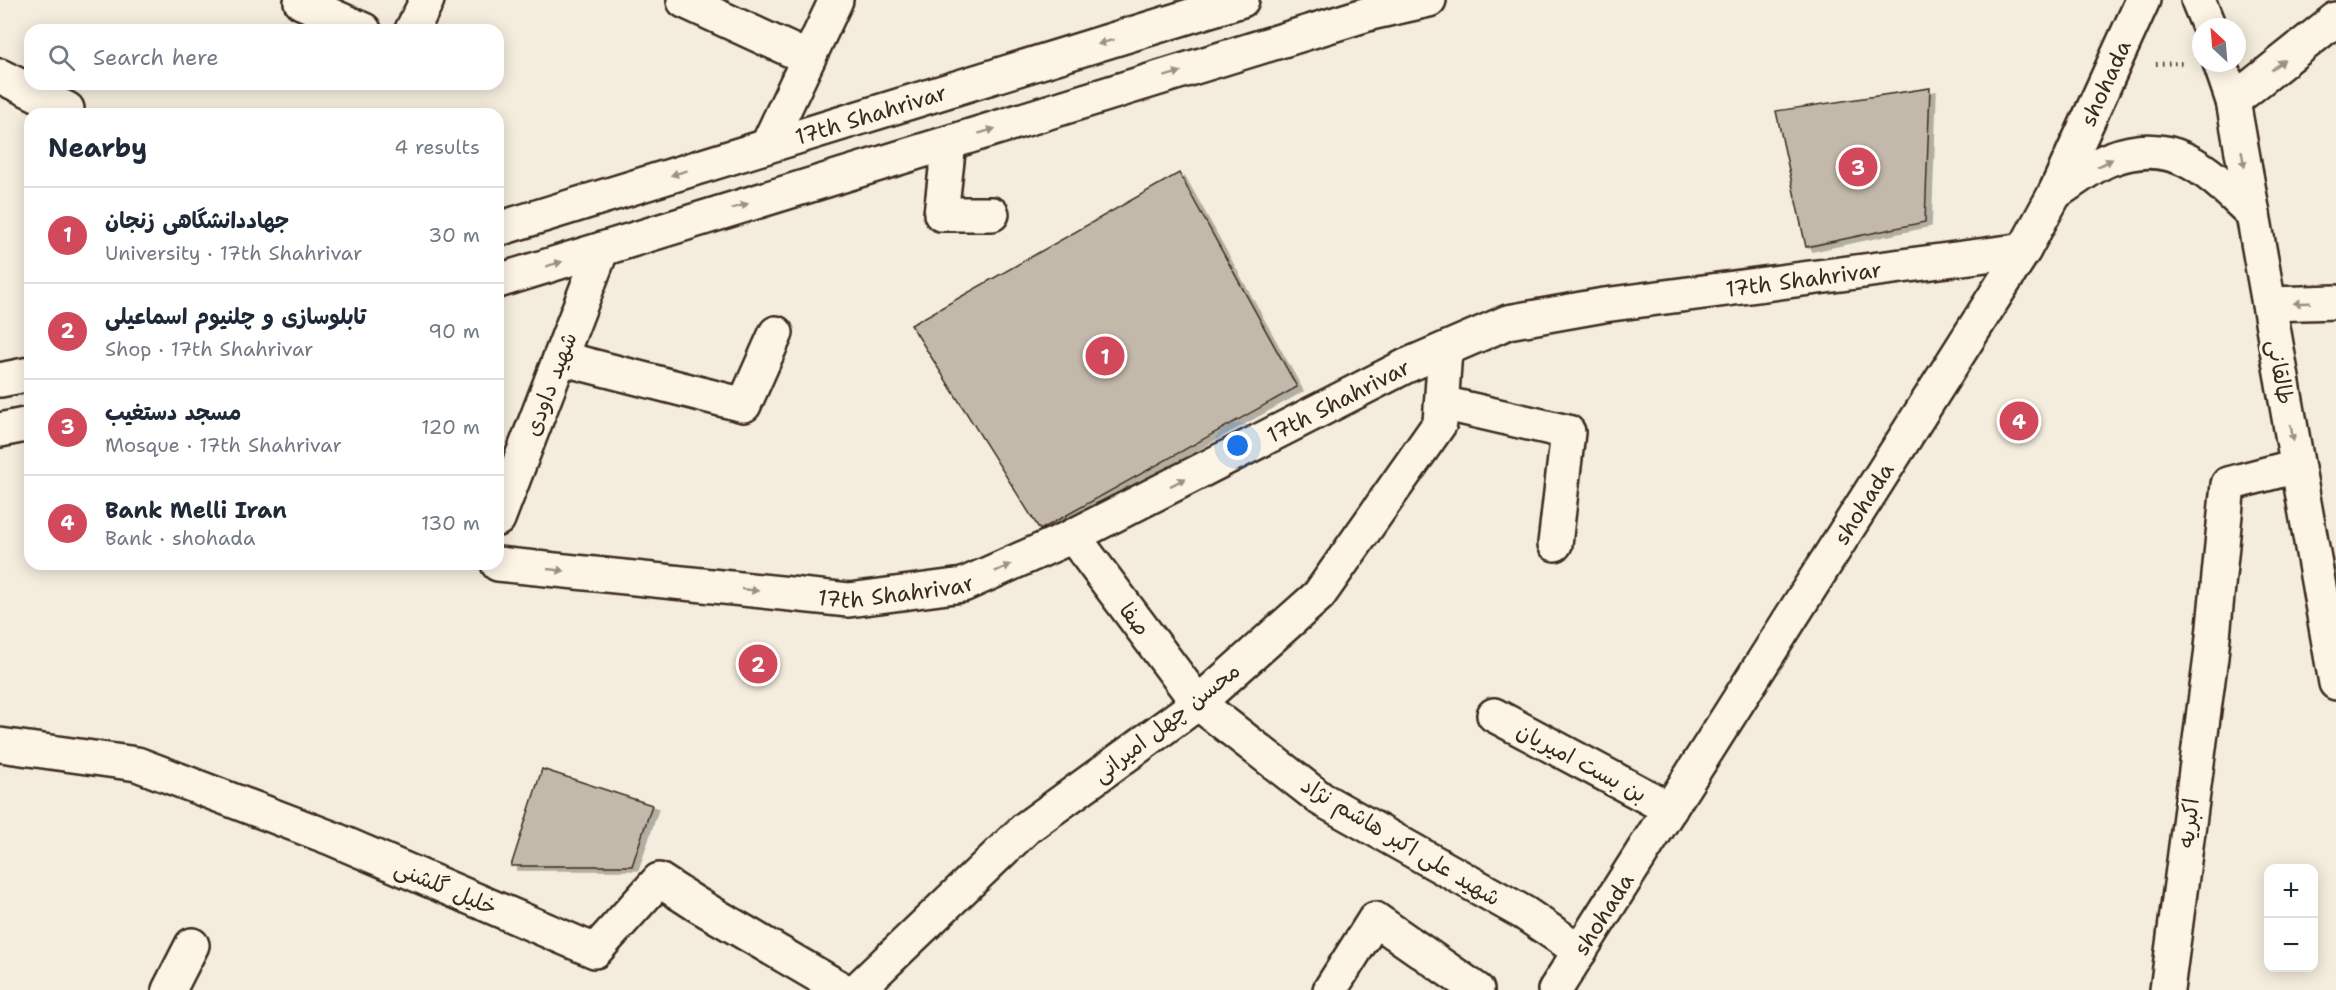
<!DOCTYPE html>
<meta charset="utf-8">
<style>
body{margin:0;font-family:"Shantell Sans","Playpen Sans Arabic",sans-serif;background:#f6f6f7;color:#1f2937}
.controls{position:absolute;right:18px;bottom:18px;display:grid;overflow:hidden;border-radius:12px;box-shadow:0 3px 15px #0003}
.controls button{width:54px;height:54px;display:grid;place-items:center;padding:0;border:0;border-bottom:2px solid #e0e1e3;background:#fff;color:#1f2937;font:30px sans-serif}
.compass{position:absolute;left:2192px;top:18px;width:54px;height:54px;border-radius:50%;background:#fff;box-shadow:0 3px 15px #0003;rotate:334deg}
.you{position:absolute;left:1238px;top:446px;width:21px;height:21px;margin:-15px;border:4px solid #fff;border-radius:50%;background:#1a73e8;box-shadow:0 0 0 9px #1a73e833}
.badge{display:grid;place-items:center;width:39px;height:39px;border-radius:50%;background:#d1495b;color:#fff;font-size:20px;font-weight:700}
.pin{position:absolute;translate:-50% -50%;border:3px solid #fff;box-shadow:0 2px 6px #0006}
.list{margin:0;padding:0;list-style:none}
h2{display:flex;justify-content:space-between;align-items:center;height:78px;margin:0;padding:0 24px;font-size:26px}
h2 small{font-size:20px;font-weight:400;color:#747a83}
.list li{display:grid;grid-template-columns:39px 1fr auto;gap:18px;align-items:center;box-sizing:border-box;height:96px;padding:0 24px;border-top:2px solid #e0e1e3}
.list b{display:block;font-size:22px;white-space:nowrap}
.list p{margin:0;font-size:20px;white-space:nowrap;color:#747a83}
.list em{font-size:20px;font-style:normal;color:#747a83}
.icon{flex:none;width:33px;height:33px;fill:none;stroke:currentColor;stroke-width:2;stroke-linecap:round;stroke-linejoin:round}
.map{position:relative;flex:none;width:2336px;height:990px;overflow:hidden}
.search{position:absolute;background:#fff;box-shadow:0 3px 15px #0003;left:24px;top:24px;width:480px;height:66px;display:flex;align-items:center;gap:15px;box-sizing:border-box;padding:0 21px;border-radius:18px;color:#747a83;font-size:22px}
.panel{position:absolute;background:#fff;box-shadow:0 3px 15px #0003;left:24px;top:108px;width:480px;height:462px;border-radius:18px}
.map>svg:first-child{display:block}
.building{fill:#c3b9aa;stroke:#3b2a1e;stroke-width:1.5;filter:url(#shadow)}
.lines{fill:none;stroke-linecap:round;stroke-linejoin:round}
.minor-casing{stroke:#3b2a1e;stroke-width:38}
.major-casing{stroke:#3b2a1e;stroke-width:38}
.path{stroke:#3b2a1e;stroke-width:4;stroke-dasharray:1.5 4.5;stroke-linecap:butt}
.minor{stroke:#fcf5e5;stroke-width:33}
.major{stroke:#fcf5e5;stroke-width:33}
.oneway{fill:#9c9082}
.labels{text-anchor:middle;stroke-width:6;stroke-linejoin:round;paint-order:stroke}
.street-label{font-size:22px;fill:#3b2a1e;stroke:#fcf5e5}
</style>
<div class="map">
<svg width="2336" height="990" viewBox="0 0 2336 990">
<defs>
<filter id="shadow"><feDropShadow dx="6" dy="4" stdDeviation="0" flood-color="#0004"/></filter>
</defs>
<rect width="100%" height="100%" fill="#f4eddd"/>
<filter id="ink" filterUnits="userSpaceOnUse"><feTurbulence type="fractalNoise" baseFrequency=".0167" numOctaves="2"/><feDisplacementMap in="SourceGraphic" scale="12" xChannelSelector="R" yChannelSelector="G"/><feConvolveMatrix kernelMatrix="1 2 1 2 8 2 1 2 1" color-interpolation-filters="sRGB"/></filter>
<g filter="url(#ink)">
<g class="building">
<path d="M1930,88L1925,222L1806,247L1776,111Z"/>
<path d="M1179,173L1297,387L1040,530L911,325Z"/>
<path d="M542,769L652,805L632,866H511Z"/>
</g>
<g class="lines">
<defs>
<g id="minor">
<path d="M2198,0L2209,27"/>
<path d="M684,1L808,58"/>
<path d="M301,2L364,30"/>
<path d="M412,30L427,0"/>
<path d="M2220,63L2233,101L2336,683"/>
<path d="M0,76L67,109"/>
<path d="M2233,101L2336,19"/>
<path d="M949,143L941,214H992"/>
<path d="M767,146L836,0"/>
<path d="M2269,304L2336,302"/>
<path d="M560,358L744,405L776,333"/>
<path d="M1442,403L1568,432L1555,544"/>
<path d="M498,519L602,249"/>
<path d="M1073,536L1198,703L1321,799L1524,913L1580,951"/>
<path id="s1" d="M498,564L849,600L963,585L1073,536L1406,366L1508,322L1604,305L2024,250"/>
<path d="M1494,715L1670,809"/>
<path d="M0,745L137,764L331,838L595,951L659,880L696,904L843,990"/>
<path d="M169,990L192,945"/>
<path d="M857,990L1026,828L1198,703L1319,595L1440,423L1445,350"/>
<path d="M1330,990L1375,919L1477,990"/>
<path d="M2167,990L2211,657L2228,484L2297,466"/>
</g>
<g id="major">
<path d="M2055,193C2073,182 2091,166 2110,159C2175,134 2210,173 2253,214"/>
<path id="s2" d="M498,229L1242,0"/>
<path d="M498,281L1371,13L1429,0"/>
<path d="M0,380L30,374"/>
<path d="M0,430L30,424"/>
<path id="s3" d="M1555,990L2024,250L2055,193L2143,0"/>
</g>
</defs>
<use href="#minor" class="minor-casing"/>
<use href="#major" class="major-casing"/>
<path class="path" d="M2156,64L2184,63"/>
<use href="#minor" class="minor"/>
<use href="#major" class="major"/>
</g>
<defs><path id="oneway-solid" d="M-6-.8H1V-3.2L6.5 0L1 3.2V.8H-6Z" transform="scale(1.5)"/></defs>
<g class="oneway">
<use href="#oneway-solid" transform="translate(1106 42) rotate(163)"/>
<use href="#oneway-solid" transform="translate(2278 65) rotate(-39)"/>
<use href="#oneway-solid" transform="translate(1173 74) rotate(-17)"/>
<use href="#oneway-solid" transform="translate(987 131) rotate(-17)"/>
<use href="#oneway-solid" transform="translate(2243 159) rotate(80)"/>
<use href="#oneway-solid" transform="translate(2105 163) rotate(-27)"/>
<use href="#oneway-solid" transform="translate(679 173) rotate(163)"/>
<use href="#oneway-solid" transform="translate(740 206) rotate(-17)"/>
<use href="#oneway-solid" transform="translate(554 264) rotate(-17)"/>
<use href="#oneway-solid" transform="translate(2302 303) rotate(178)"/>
<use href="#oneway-solid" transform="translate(2292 433) rotate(80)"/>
<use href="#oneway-solid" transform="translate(1178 482) rotate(-27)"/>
<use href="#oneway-solid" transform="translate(1003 568) rotate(-24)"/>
<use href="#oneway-solid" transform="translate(556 570) rotate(6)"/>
<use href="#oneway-solid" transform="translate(750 590) rotate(6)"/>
</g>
</g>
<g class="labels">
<g class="street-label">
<text dy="8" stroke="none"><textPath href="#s3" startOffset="1062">shohada</textPath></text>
<text dy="8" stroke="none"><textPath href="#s2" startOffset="390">17th Shahrivar</textPath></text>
<text dy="8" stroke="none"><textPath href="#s1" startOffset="1372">17th Shahrivar</textPath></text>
<text transform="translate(2281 372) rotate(80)" y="8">طالقانی</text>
<text transform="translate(550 384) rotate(-69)" y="8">شهید داودی</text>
<text dy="8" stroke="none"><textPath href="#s1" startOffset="886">17th Shahrivar</textPath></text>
<text dy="8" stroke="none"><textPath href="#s3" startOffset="576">shohada</textPath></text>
<text dy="8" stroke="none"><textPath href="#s1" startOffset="400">17th Shahrivar</textPath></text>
<text transform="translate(1135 619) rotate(53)" y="8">صفا</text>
<text transform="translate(1166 722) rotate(-38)" y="8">محسن چهل امیرانی</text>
<text transform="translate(1582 762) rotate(28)" y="8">بن بست امیریان</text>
<text transform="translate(2188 823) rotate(-83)" y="8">اکبریه</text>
<text transform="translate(1401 841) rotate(31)" y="8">شهید علی اکبر هاشم نژاد</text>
<text transform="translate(446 887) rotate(23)" y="8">خلیل گلشنی</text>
<text dy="8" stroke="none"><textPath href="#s3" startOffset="90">shohada</textPath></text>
</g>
</g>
</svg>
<div class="controls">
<button>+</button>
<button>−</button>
</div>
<svg class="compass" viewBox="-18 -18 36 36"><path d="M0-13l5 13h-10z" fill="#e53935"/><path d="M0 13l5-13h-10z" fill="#747a83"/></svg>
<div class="you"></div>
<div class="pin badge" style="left:1105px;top:356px">1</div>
<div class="pin badge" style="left:758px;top:664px">2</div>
<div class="pin badge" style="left:1858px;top:167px">3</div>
<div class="pin badge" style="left:2019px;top:421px">4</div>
<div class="search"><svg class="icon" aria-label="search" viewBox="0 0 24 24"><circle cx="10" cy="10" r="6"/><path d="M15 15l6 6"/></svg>Search here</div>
<section class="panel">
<h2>Nearby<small>4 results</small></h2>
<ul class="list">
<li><span class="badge">1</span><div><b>جهاددانشگاهی زنجان</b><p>University · 17th Shahrivar</p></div><em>30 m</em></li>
<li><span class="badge">2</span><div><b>تابلوسازی و چلنیوم اسماعیلی</b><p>Shop · 17th Shahrivar</p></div><em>90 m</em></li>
<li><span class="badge">3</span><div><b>مسجد دستغیب</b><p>Mosque · 17th Shahrivar</p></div><em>120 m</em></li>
<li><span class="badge">4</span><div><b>Bank Melli Iran</b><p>Bank · shohada</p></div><em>130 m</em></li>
</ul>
</section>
</div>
